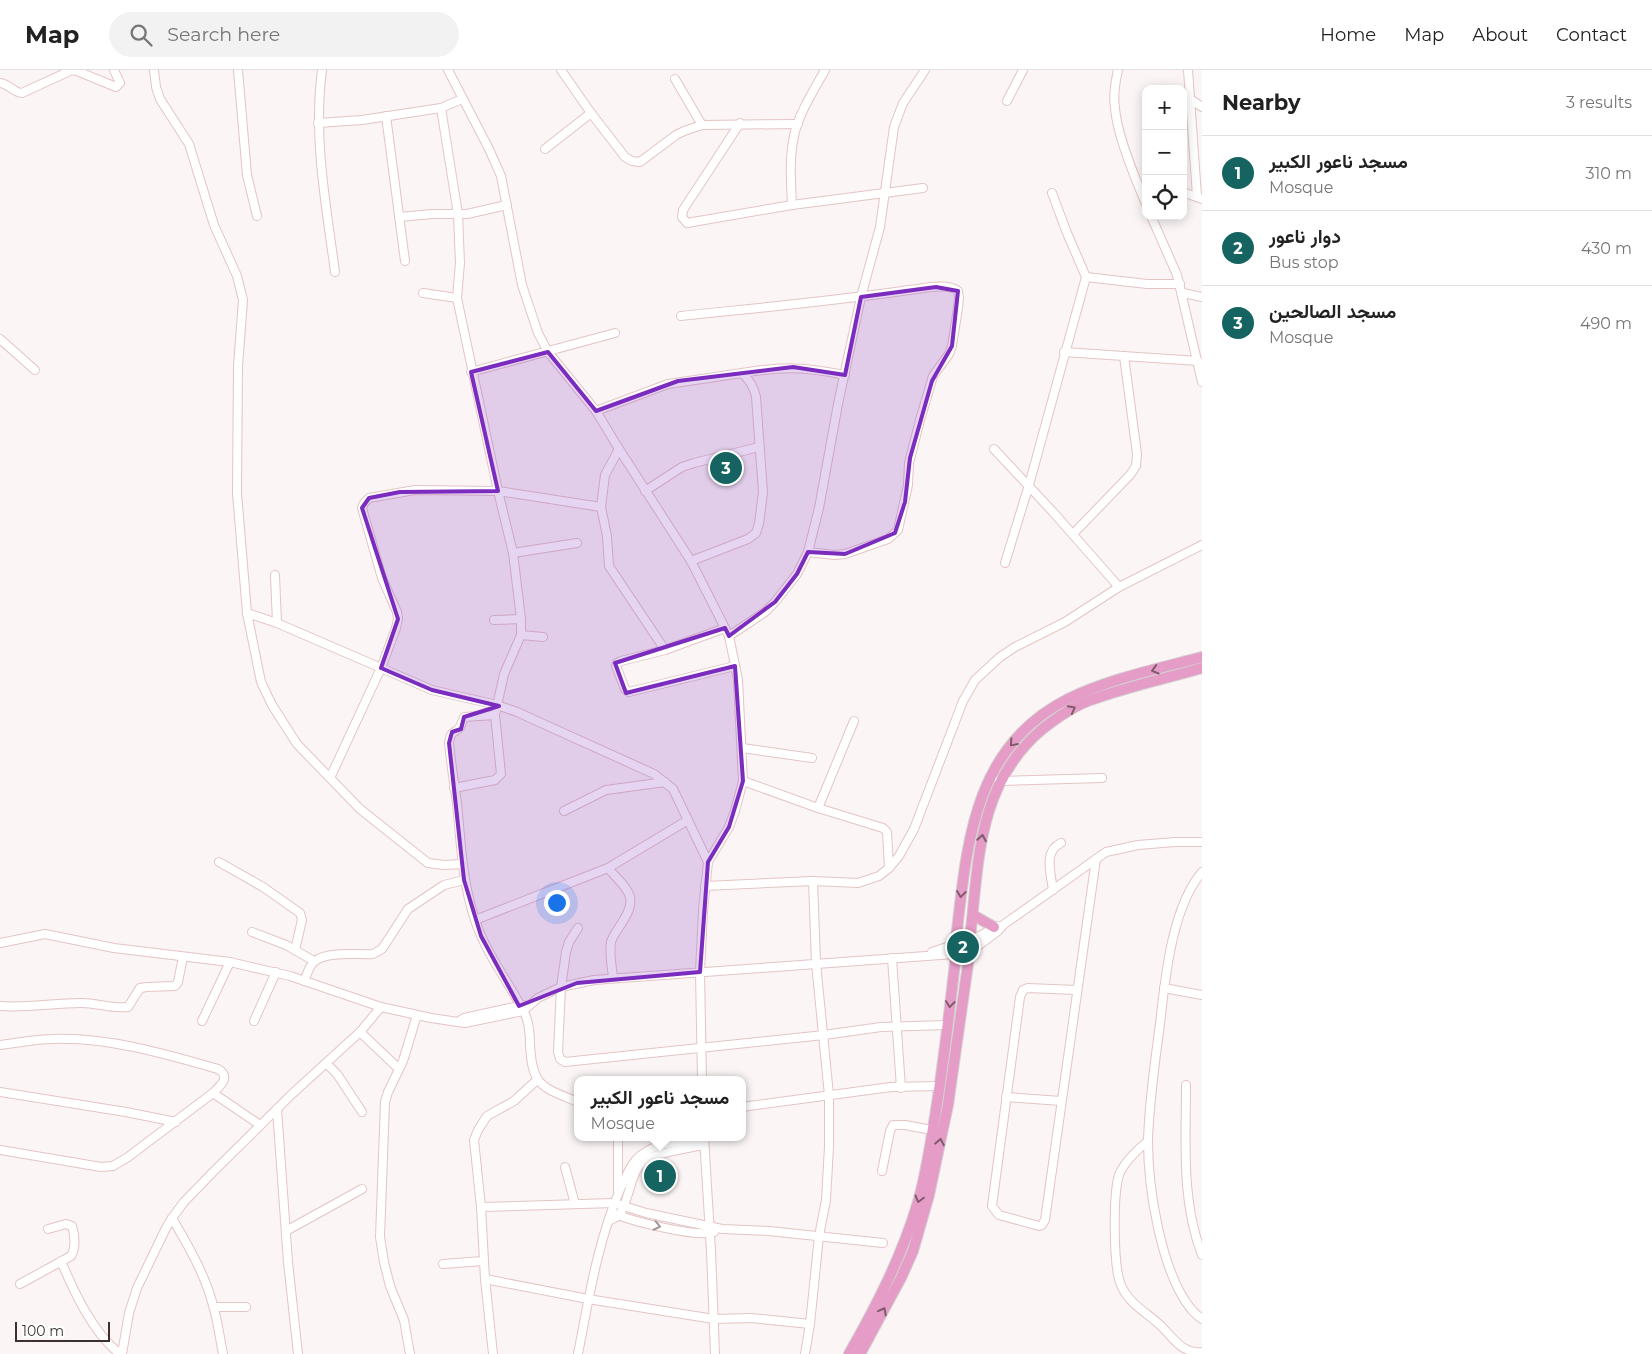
<!DOCTYPE html>
<meta charset="utf-8">
<style>
body{margin:0;font-family:Montserrat,Vazirmatn,sans-serif;background:#f2f2f2;color:#222}
.controls{position:absolute;right:15px;top:15px;display:grid;overflow:hidden;border-radius:10px;box-shadow:0 2px 12px #0003}
.controls button{width:45px;height:45px;display:grid;place-items:center;padding:0;border:0;border-bottom:1px solid #e0e0e0;background:#fff;color:#222;font:25px sans-serif}
.scale{position:absolute;left:15px;bottom:12px;width:95px;box-sizing:border-box;padding-left:5px;border:2px solid #3c3030;border-top:0;font-size:14px;line-height:18px;white-space:nowrap;color:#3c3030;-webkit-text-stroke:4px #fff;paint-order:stroke}
.you{position:absolute;left:556px;top:832px;width:18px;height:18px;margin:-12px;border:4px solid #fff;border-radius:50%;background:#1a73e8;box-shadow:0 0 0 8px #1a73e833}
.badge{display:grid;place-items:center;width:32px;height:32px;border-radius:50%;background:#166461;color:#fff;font-size:16px;font-weight:700}
.pin{position:absolute;translate:-50% -50%;border:2px solid #fff;box-shadow:0 1px 5px #0006}
.popup{position:absolute;left:574px;top:1006px;width:172px;height:65px;box-sizing:border-box;display:grid;place-content:center;border-radius:10px;background:#fff;filter:drop-shadow(0 1px 4px #0005);font-size:16px;white-space:nowrap;color:#767676}
.popup b{font-size:19px;color:#222}
.popup::after{content:'';position:absolute;left:50%;top:100%;margin-left:-10px;border:10px solid transparent;border-top-color:#fff}
.list{margin:0;padding:0;list-style:none}
h2{display:flex;justify-content:space-between;align-items:center;height:65px;margin:0;padding:0 20px;font-size:21px}
h2 small{font-size:16px;font-weight:400;color:#767676}
.list li{display:grid;grid-template-columns:32px 1fr auto;gap:15px;align-items:center;box-sizing:border-box;height:75px;padding:0 20px;border-top:1px solid #e0e0e0}
.list b{display:block;font-size:19px;white-space:nowrap}
.list p{margin:0;font-size:16px;white-space:nowrap;color:#767676}
.list em{font-size:16px;font-style:normal;color:#767676}
.icon{flex:none;width:28px;height:28px;fill:none;stroke:currentColor;stroke-width:2;stroke-linecap:round;stroke-linejoin:round}
.map{position:relative;flex:none;width:1202px;height:1284px;overflow:hidden}
header{display:flex;align-items:center;gap:30px;box-sizing:border-box;height:70px;padding:0 25px;background:#fff;border-bottom:1px solid #e0e0e0}
header strong{font-size:24px}
nav{display:flex;gap:28px;margin-inline-start:auto;font-size:18px}
.search{width:350px;height:45px;background:#f2f2f2;display:flex;align-items:center;gap:12px;box-sizing:border-box;padding:0 18px;border-radius:28px;color:#767676;font-size:19px}
main{display:flex}
aside{flex:1;background:#fff}
.map>svg:first-child{display:block}
.lines{fill:none;stroke-linecap:round;stroke-linejoin:round}
.minor-casing{stroke:#e4c5c4;stroke-width:10}
.major-casing{stroke:#d4d1d1;stroke-width:12}
.minor{stroke:#fff;stroke-width:8}
.major{stroke:#e59cc7;stroke-width:10}
.oneway{stroke:#805b6c}
.oneway2{stroke:#9e9898}
.marked{fill:#7b2cbf;fill-opacity:0.2;stroke:#7b2cbf;stroke-width:4;stroke-linejoin:round}
</style>
<header>
<strong>Map</strong>
<div class="search"><svg class="icon" aria-label="search" viewBox="0 0 24 24"><circle cx="10" cy="10" r="6"/><path d="M15 15l6 6"/></svg>Search here</div>
<nav><a>Home</a><a>Map</a><a>About</a><a>Contact</a></nav>
</header>
<main>
<div class="map">
<svg width="1202" height="1284" viewBox="0 0 1202 1284">
<rect width="100%" height="100%" fill="#fbf5f5"/>
<g class="lines">
<defs>
<g id="minor">
<path d="M154,0L156,17L160,29L189,74L214,155L237,206L243,230L238,296L237,423L247,543L261,612L272,635L297,674L360,739L428,793L444,795L462,794"/>
<path d="M238,0L247,105L257,146"/>
<path d="M322,0C313,68 326,134 335,202"/>
<path d="M448,0L489,79L501,106L522,215L538,263L548,282L596,341L619,379L691,491L729,566L738,610L743,711L735,741L729,757L708,792L703,840L700,902L702,1010"/>
<path d="M561,0L591,43L625,87L632,91L640,92L676,65L684,61L702,55L798,54"/>
<path d="M1118,0C1115,13 1113,25 1115,38C1117,65 1135,108 1146,134"/>
<path d="M1188,0L1197,126"/>
<path d="M675,9L702,55"/>
<path d="M0,13C9,14 14,23 22,23L72,0L77,1L116,17L120,13L114,0"/>
<path d="M1190,29L1202,37"/>
<path d="M1007,31L1023,0"/>
<path d="M441,38L458,144L460,193L457,228L498,421L513,483L521,549V565L504,604L495,645L501,704L495,710L454,718"/>
<path d="M386,46L405,191"/>
<path d="M318,53L362,50L441,38L462,29"/>
<path d="M740,53L683,140L682,147L687,153L792,135L923,118"/>
<path d="M545,79L591,43"/>
<path d="M1183,122L1202,129"/>
<path d="M792,135C791,112 789,89 794,66C798,45 814,20 825,0"/>
<path d="M1151,146L1177,205L1202,312"/>
<path d="M399,147L432,144H467L507,135"/>
<path d="M1086,207L1147,214H1180"/>
<path d="M423,223L457,228"/>
<path d="M1183,223L1202,227"/>
<path d="M681,246C757,238 834,231 909,220C921,219 948,212 958,221L959,228L958,238L952,276L949,284L933,306L920,350L909,393L908,415L898,460L888,469L845,484L835,485L808,482"/>
<path d="M0,269L35,300"/>
<path d="M1064,282L1198,291"/>
<path d="M471,302L615,263"/>
<path d="M742,303C783,296 805,297 845,305"/>
<path d="M596,341L668,314L742,303C750,311 754,317 756,327L763,422L759,454L756,463L748,469L691,491"/>
<path d="M619,379L605,405L601,437L607,466L609,496L665,580"/>
<path d="M994,379L1053,442L1119,517"/>
<path d="M645,421L682,397L694,393L759,377"/>
<path d="M1073,464L1130,405L1136,396L1137,384L1124,286"/>
<path d="M513,483L577,473"/>
<path d="M1005,493L1029,415L1086,207L1067,163L1052,123"/>
<path d="M275,505L277,553"/>
<path d="M247,543L277,553L432,620L497,635L517,642L654,704L673,719L708,792"/>
<path d="M494,550L521,549"/>
<path d="M725,558L665,580L621,591L617,593L616,596L625,619L629,622L735,596"/>
<path d="M521,565L543,567"/>
<path d="M729,566L765,542L775,532L797,504L808,482L819,438L838,334L861,227L880,157L894,57L903,33L925,0"/>
<path d="M495,645L464,647L460,657C454,665 451,659 449,673C451,693 454,713 457,733C461,773 462,811 475,850C486,884 509,912 525,944C529,953 530,964 530,974C532,1016 541,1017 578,1032"/>
<path d="M742,678L812,688"/>
<path d="M330,708L381,598L396,558L398,549L397,542L382,508L362,438L364,433L369,428L415,420L498,421L601,437"/>
<path d="M999,711L1102,708"/>
<path d="M818,738L854,651"/>
<path d="M564,741L606,720L665,712"/>
<path d="M219,792L263,817L300,843L302,850L295,880"/>
<path d="M608,798C625,818 640,825 623,851C619,858 613,865 611,872C609,883 612,897 613,908"/>
<path d="M889,798L899,786L914,759L963,631L975,610L1000,587L1015,577L1065,552L1119,517L1202,475"/>
<path d="M1202,802C1172,837 1165,908 1160,954C1155,992 1149,1032 1148,1071C1148,1118 1161,1202 1191,1239C1194,1243 1198,1246 1202,1249"/>
<path d="M705,816L813,811L858,813L879,806L889,798L887,762L883,758L818,738L743,711"/>
<path d="M1053,820C1051,804 1043,781 1061,773"/>
<path d="M475,850L608,798L688,750"/>
<path d="M578,858L569,872L566,882L561,917L558,982L560,989L565,992L824,965L881,957L947,955"/>
<path d="M252,862L286,875L314,891"/>
<path d="M972,870L998,856"/>
<path d="M0,873L45,864L114,878L230,892L290,906L381,937L431,948L465,953L523,941L538,928L561,917L594,910L954,884"/>
<path d="M975,878L998,861L1003,855L1106,782L1138,775L1175,772H1202"/>
<path d="M932,882L953,875"/>
<path d="M892,888L901,1018"/>
<path d="M304,911C307,905 309,895 315,891C327,881 358,885 373,884L382,879L408,839L444,815L464,810"/>
<path d="M1164,918L1202,925"/>
<path d="M1076,920L1028,918L1023,920L1020,927L992,1136L999,1145L1039,1156L1042,1155L1045,1150L1096,789"/>
<path d="M0,936C27,938 54,933 82,933C97,933 112,939 128,937L140,918L147,917L175,916L178,912L183,887"/>
<path d="M202,951L230,892"/>
<path d="M254,951L276,902"/>
<path d="M458,952L464,948L523,935"/>
<path d="M360,962L399,999"/>
<path d="M0,975C18,973 35,969 53,969C108,967 166,984 218,999C231,1007 221,1015 213,1023L128,1087L113,1096L101,1097L0,1080"/>
<path d="M326,993L337,1004L362,1042"/>
<path d="M1186,1015C1186,1072 1181,1131 1202,1185"/>
<path d="M0,1022L126,1042L176,1052"/>
<path d="M213,1023L260,1055"/>
<path d="M1006,1027L1061,1031"/>
<path d="M742,1037L891,1017L940,1016"/>
<path d="M277,1039L288,1192L298,1284"/>
<path d="M704,1067L711,1181L715,1284"/>
<path d="M1148,1071C1137,1080 1124,1092 1119,1105C1113,1124 1113,1197 1121,1215C1129,1235 1150,1244 1163,1258C1175,1270 1183,1284 1202,1282"/>
<path d="M565,1097L575,1134"/>
<path d="M882,1101L890,1061L893,1055H905L932,1060"/>
<path d="M618,1120V1067"/>
<path d="M481,1137L614,1133L646,1143L722,1159L769,1161L883,1173"/>
<path d="M615,1144C633,1151 696,1168 714,1162"/>
<path d="M172,1148C189,1177 206,1206 214,1239C218,1253 220,1269 223,1284"/>
<path d="M609,1151C612,1149 617,1147 619,1145C629,1132 630,1103 643,1092C654,1083 689,1078 704,1075"/>
<path d="M286,1161L362,1119"/>
<path d="M61,1191C74,1222 93,1263 120,1284"/>
<path d="M443,1194L483,1191"/>
<path d="M485,1209L588,1229L714,1249L751,1248L810,1254"/>
<path d="M20,1214L71,1186C76,1178 75,1165 72,1156L66,1154L48,1159"/>
<path d="M214,1237H246"/>
<path d="M122,1284L129,1243L137,1218L166,1158L172,1148L184,1132L213,1102L292,1024L360,962L381,937"/>
<path d="M410,1284L404,1250L390,1216L384,1192L380,1167L385,1032L388,1022L403,991L417,945"/>
<path d="M493,1284L485,1209L481,1137L474,1070L478,1060L487,1046L514,1031L537,1010"/>
<path d="M578,1284C589,1227 598,1170 621,1117C627,1105 632,1090 644,1083C660,1072 685,1072 704,1068"/>
<path d="M805,1284L810,1254L819,1166L826,1130L829,1077V1025L816,893L813,811"/>
</g>
<g id="major">
<path d="M973,845L994,857"/>
<path d="M970,868C979,791 977,716 1040,661C1055,649 1070,638 1088,631C1125,617 1164,609 1202,598"/>
<path d="M956,869C967,776 972,677 1068,629C1109,609 1157,599 1202,587"/>
<path d="M849,1284C877,1235 902,1186 918,1132C925,1108 929,1083 933,1058C943,1001 949,943 956,885"/>
<path d="M860,1284L901,1208L913,1181L929,1125L948,1035L969,887C981,876 970,861 956,869L953,875L954,884L962,888L969,887"/>
</g>
</defs>
<use href="#minor" class="minor-casing"/>
<use href="#major" class="major-casing"/>
<use href="#minor" class="minor"/>
<use href="#major" class="major"/>
</g>
<defs><path id="oneway-chevron" d="M-2-3.5L2.5 0L-2 3.5" fill="none" stroke-width="1.6" stroke-linecap="round" stroke-linejoin="round" transform="scale(1.25)"/></defs>
<g class="oneway">
<use href="#oneway-chevron" transform="translate(1155 600) rotate(164)"/>
<use href="#oneway-chevron" transform="translate(1072 639) rotate(-28)"/>
<use href="#oneway-chevron" transform="translate(1013 673) rotate(131)"/>
<use href="#oneway-chevron" transform="translate(982 768) rotate(-80)"/>
<use href="#oneway-chevron" transform="translate(961 824) rotate(97)"/>
<use href="#oneway-chevron" transform="translate(950 934) rotate(97)"/>
<use href="#oneway-chevron" transform="translate(940 1072) rotate(-79)"/>
<use href="#oneway-chevron" transform="translate(919 1129) rotate(105)"/>
<use href="#oneway-chevron" transform="translate(883 1241) rotate(-62)"/>
</g>
<use class="oneway2" href="#oneway-chevron" transform="translate(657 1156) rotate(12)"/>
<path class="marked" d="M936,217L958,221L952,276L932,311L910,388L905,432L895,463L845,484L808,482L797,504L775,532L729,566L725,558L615,593L626,623L735,596L743,711L729,757L708,792L700,902L577,913L519,936L481,866L464,810L449,673L452,662L461,659L464,647L499,636L432,620L381,598L398,549L362,438L369,428L400,422L498,421L471,302L548,282L596,341L678,311L793,297L845,305L861,227Z"/>
</svg>
<div class="controls">
<button>+</button>
<button>−</button>
<button><svg class="icon" aria-label="locate" viewBox="0 0 24 24"><circle cx="12" cy="12" r="6"/><path d="M12 2v4M12 18v4M2 12h4M18 12h4"/></svg></button>
</div>
<div class="scale">100 m</div>
<div class="you"></div>
<div class="pin badge" style="left:660px;top:1106px">1</div>
<div class="popup"><b>مسجد ناعور الكبير</b>Mosque</div>
<div class="pin badge" style="left:963px;top:877px">2</div>
<div class="pin badge" style="left:726px;top:398px">3</div>
</div>
<aside>
<h2>Nearby<small>3 results</small></h2>
<ul class="list">
<li><span class="badge">1</span><div><b>مسجد ناعور الكبير</b><p>Mosque</p></div><em>310 m</em></li>
<li><span class="badge">2</span><div><b>دوار ناعور</b><p>Bus stop</p></div><em>430 m</em></li>
<li><span class="badge">3</span><div><b>مسجد الصالحين</b><p>Mosque</p></div><em>490 m</em></li>
</ul>
</aside>
</main>
